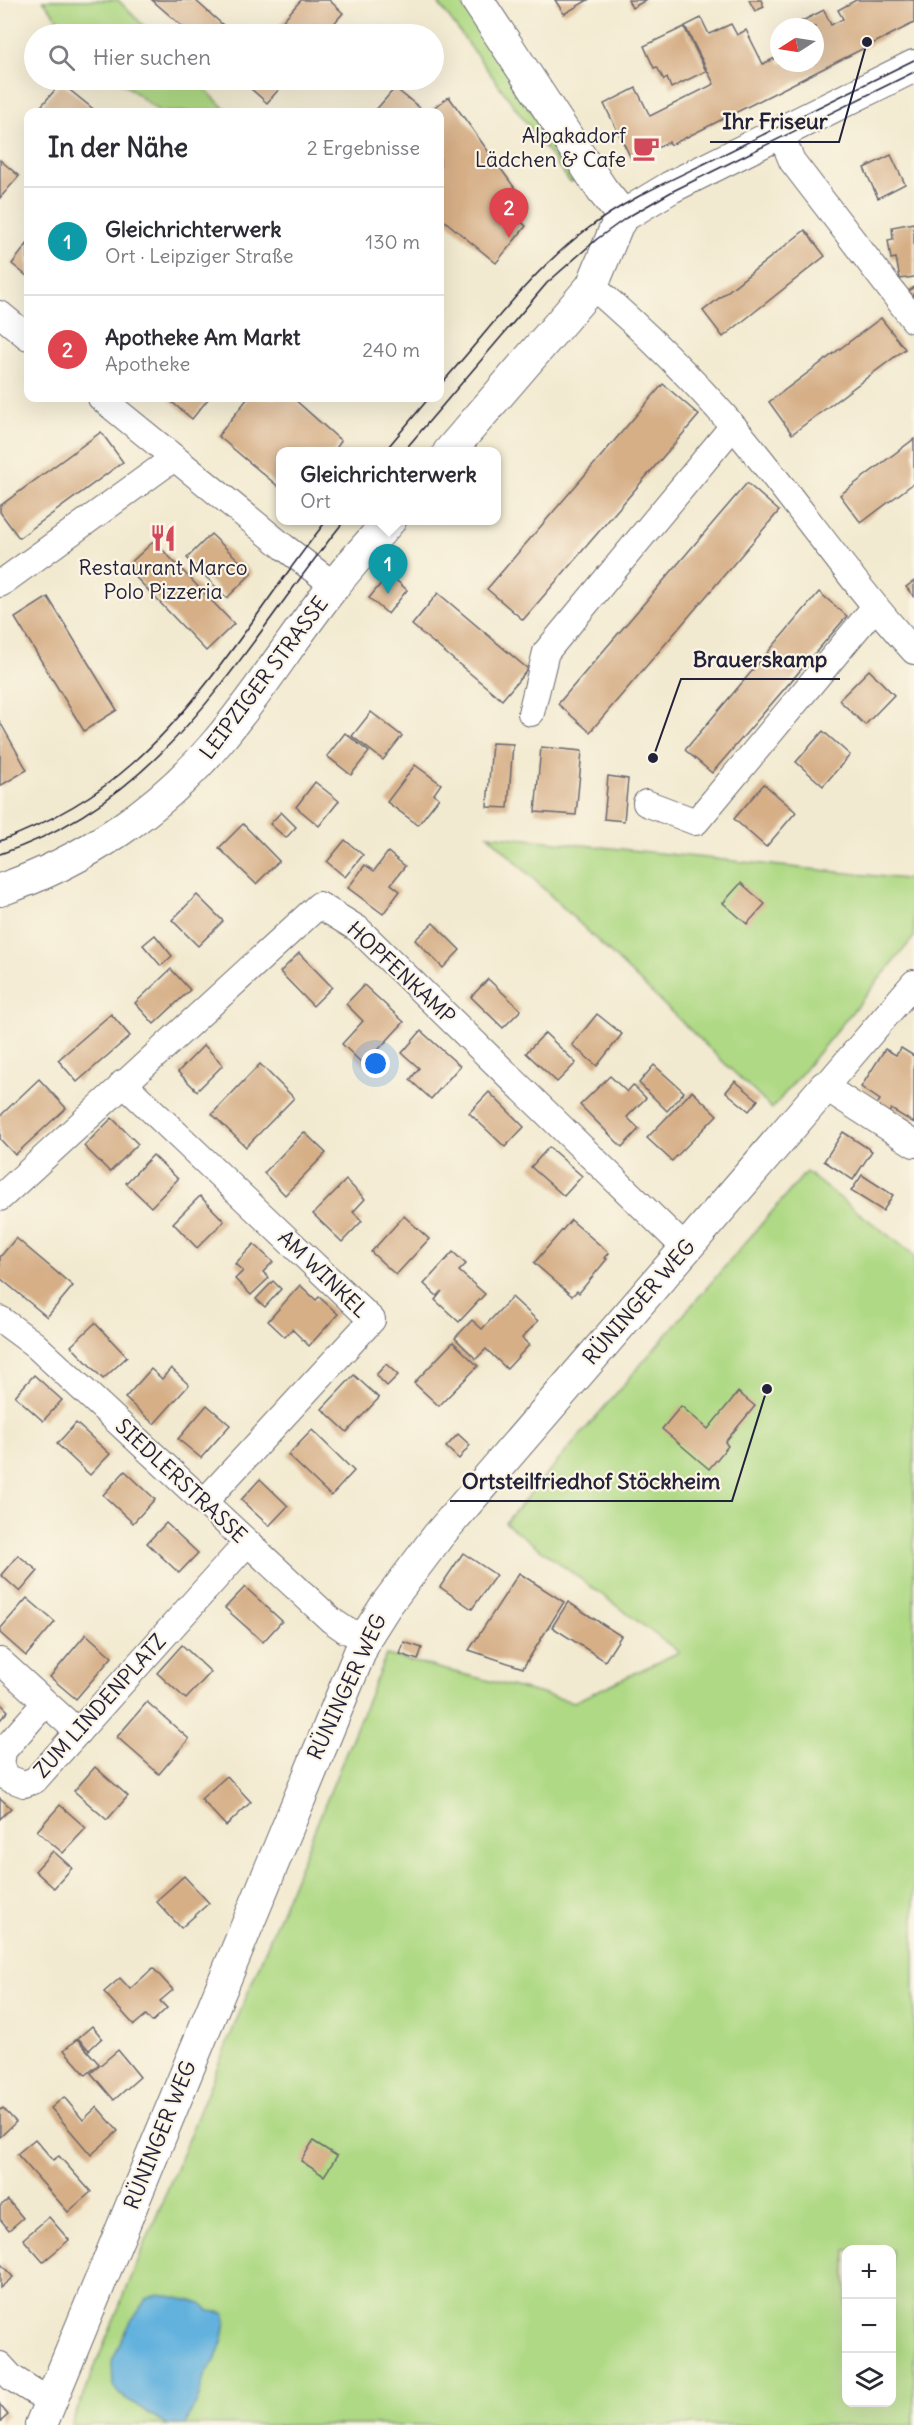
<!DOCTYPE html>
<html lang="de">
<meta charset="utf-8">
<style>
body{margin:0;font-family:Delius,sans-serif;background:#f2f2f3;color:#2b2b33}
.controls{position:absolute;right:18px;bottom:18px;display:grid;overflow:hidden;border-radius:12px;box-shadow:0 6px 24px #0002}
.controls button{width:54px;height:54px;display:grid;place-items:center;padding:0;border:0;border-bottom:2px solid #e1e1e2;background:#fff;color:#2b2b33;font:30px sans-serif}
.compass{position:absolute;left:770px;top:18px;width:54px;height:54px;border-radius:50%;background:#fff;box-shadow:0 6px 24px #0002;rotate:258deg}
.you{position:absolute;left:376px;top:1064px;width:21px;height:21px;margin:-15px;border:4px solid #fff;border-radius:50%;background:#1a73e8;box-shadow:0 0 0 9px #1a73e833}
.badge{display:grid;place-items:center;width:39px;height:39px;border-radius:50%;background:#2563eb;color:#fff;font-size:20px;font-weight:700}
.pin{position:absolute;translate:-50% -50px;filter:drop-shadow(0 2px 3px #0008)}
.pin::after{content:'';position:absolute;top:32px;width:21px;height:18px;background:inherit;clip-path:polygon(0 0,100% 0,50% 100%)}
.popup{position:absolute;left:276px;top:447px;width:225px;height:78px;box-sizing:border-box;display:grid;place-content:center;border-radius:12px;background:#fff;filter:drop-shadow(0 2px 4px #0005);font-size:20px;white-space:nowrap;color:#7c7c81}
.popup b{font-size:22px;color:#2b2b33}
.popup::after{content:'';position:absolute;left:50%;top:100%;margin-left:-12px;border:12px solid transparent;border-top-color:#fff}
.list{margin:0;padding:0;list-style:none}
h2{display:flex;justify-content:space-between;align-items:center;height:78px;margin:0;padding:0 24px;font-size:26px}
h2 small{font-size:20px;font-weight:400;color:#7c7c81}
.list li{display:grid;grid-template-columns:39px 1fr auto;gap:18px;align-items:center;box-sizing:border-box;height:108px;padding:0 24px;border-top:2px solid #e1e1e2}
.list b{display:block;font-size:22px;white-space:nowrap}
.list p{margin:0;font-size:20px;white-space:nowrap;color:#7c7c81}
.list em{font-size:20px;font-style:normal;color:#7c7c81}
.icon{flex:none;width:33px;height:33px;fill:none;stroke:currentColor;stroke-width:2;stroke-linecap:round;stroke-linejoin:round}
.map{position:relative;flex:none;width:914px;height:2425px;overflow:hidden}
.search{position:absolute;background:#fff;box-shadow:0 6px 24px #0002;left:24px;top:24px;width:420px;height:66px;display:flex;align-items:center;gap:15px;box-sizing:border-box;padding:0 21px;border-radius:33px;color:#7c7c81;font-size:22px}
.panel{position:absolute;background:#fff;box-shadow:0 6px 24px #0002;left:24px;top:108px;width:420px;height:294px;border-radius:12px}
.map>svg:first-child{display:block}
.green{fill:#afd984;stroke:#687e60;stroke-width:1.5;fill-rule:evenodd}
.water{fill:#64b2de;stroke:#436a8c;stroke-width:1.5}
.building{fill:#d6af87}
.lines{fill:none;stroke-linecap:round;stroke-linejoin:round}
.minor-casing{stroke:#6b686f;stroke-width:28}
.tertiary-casing{stroke:#6b686f;stroke-width:34}
.minor{stroke:#fff;stroke-width:26}
.tertiary{stroke:#fff;stroke-width:32}
.tram{stroke:#22223b;stroke-width:1.5}
.labels{text-anchor:middle;stroke-width:4.5;stroke-linejoin:round;paint-order:stroke}
.poi-label{font-size:21px;fill:#22223b;stroke:#fcf5e5;text-anchor:end}
.street-label{font-size:21px;fill:#22223b;stroke:#fcf5e5}
.leader{fill:none;stroke:#22223b;stroke-width:2}
.callout-dot{fill:#22223b;stroke:#fcf5e5;stroke-width:2}
.callout-label{font-size:22px;text-anchor:middle;font-weight:bold;fill:#22223b;stroke:#fcf5e5;stroke-width:4.5;stroke-linejoin:round;paint-order:stroke}
</style>
<div class="map">
<svg width="914" height="2425" viewBox="0 0 914 2425">
<rect width="100%" height="100%" fill="#fcf5e5"/>
<filter id="ink" filterUnits="userSpaceOnUse"><feTurbulence type="fractalNoise" baseFrequency=".0167" numOctaves="2"/><feDisplacementMap in="SourceGraphic" scale="12" xChannelSelector="R" yChannelSelector="G"/><feConvolveMatrix kernelMatrix="1 2 1 2 8 2 1 2 1" color-interpolation-filters="sRGB"/></filter>
<filter id="wash" filterUnits="userSpaceOnUse"><feTurbulence type="fractalNoise" baseFrequency=".008" numOctaves="4" result="noise"/><feDisplacementMap in="SourceGraphic" scale="24" xChannelSelector="R" yChannelSelector="G"/><feGaussianBlur stdDeviation="1.35" result="paint"/><feColorMatrix in="noise" values="0 0 0 0 0 0 0 0 0 0 0 0 0 0 0 0 0 1.4 0 .05"/><feComposite in="paint" operator="in"/></filter>
<g filter="url(#wash)">
<rect width="100%" height="100%" fill="#f2ead0"/>
<g class="green">
<path d="M43,0H118L152,34H69Z"/>
<path d="M436,0H460L576,180L570,182Z"/>
<path d="M119,80H196L228,112H160Z"/>
<path d="M488,835L914,880V937L772,1109Z"/>
<path d="M806,1172L914,1255V2425H71L386,1655L574,1702L679,1652L505,1523ZM846,2250H892V2402H846Z"/>
</g>
<path class="water" d="M159,2294L201,2303L210,2311L224,2313L226,2320L223,2339L215,2361L205,2373L198,2400L191,2412L186,2425H167L119,2394L113,2386L112,2361L127,2327L146,2299Z"/>
<g id="blocks">
<g class="building">
<path d="M152,0H195L233,34H191Z"/>
<path d="M301,0H329L343,13L325,34H271Z"/>
<path d="M555,0H588L564,14Z"/>
<path d="M628,0H646L632,8Z"/>
<path d="M749,0H761L764,7L755,11Z"/>
<path d="M856,0H914V23L671,145L669,142L632,160L604,104L636,88L650,116L714,84L685,26L701,18L709,34L731,24L737,35L746,30L763,64L779,56V63H815V27H796L794,25L824,10L831,25L843,19L838,10Z"/>
<path d="M684,27L706,71L671,88L667,78L664,80L657,67L654,68L644,46Z"/>
<path d="M241,80H287L267,103Z"/>
<path d="M61,83L97,112H36Z"/>
<path d="M395,88L425,112H374Z"/>
<path d="M449,97L527,205L517,218L526,226L496,263L440,217V112H427Z"/>
<path d="M891,155L905,184L878,198L864,168Z"/>
<path d="M0,160L19,176L0,198Z"/>
<path d="M914,223V277L900,279L896,258L891,259L888,240L893,239L892,227Z"/>
<path d="M805,230L825,256L723,337L703,311Z"/>
<path d="M28,243V277L12,264Z"/>
<path d="M914,287V309L904,295Z"/>
<path d="M881,318L905,349L792,434L769,402Z"/>
<path d="M663,384L699,415L523,620L487,589Z"/>
<path d="M167,398H209L192,419Z"/>
<path d="M248,398H293L341,441L334,452H280V488L218,436Z"/>
<path d="M101,432L123,462L19,538L0,512V506Z"/>
<path d="M914,439V483L861,523L840,495Z"/>
<path d="M747,483L779,511L590,732L558,704Z"/>
<path d="M211,534L252,573L227,598L187,558Z"/>
<path d="M154,541L234,624L206,651L126,567Z"/>
<path d="M389,574L407,590L388,614L369,598Z"/>
<path d="M914,581V597L906,587Z"/>
<path d="M819,592L847,616L712,773L685,750Z"/>
<path d="M438,593L528,669L502,700L412,625Z"/>
<path d="M48,597L117,710L84,731L15,618Z"/>
<path d="M869,670L894,695L865,725L839,700Z"/>
<path d="M371,712L402,736L383,760L352,736Z"/>
<path d="M0,722L27,770L0,786Z"/>
<path d="M823,731L850,755L823,786L796,762Z"/>
<path d="M345,733L369,752L351,775L327,756Z"/>
<path d="M492,743L513,744L508,808L487,807Z"/>
<path d="M541,747L582,751L576,815L535,812Z"/>
<path d="M415,765L441,784L434,794L439,798L418,825L387,802Z"/>
<path d="M608,776L628,779L624,821L604,819Z"/>
<path d="M315,782L339,801L319,826L296,807Z"/>
<path d="M764,784L796,812L766,847L734,819Z"/>
<path d="M281,812L296,827L286,838L270,824Z"/>
<path d="M243,824L279,861L256,884L219,848Z"/>
<path d="M345,840L363,855L345,877L327,862Z"/>
<path d="M388,852L405,866L391,884L400,891L383,914L348,888L365,865L374,871Z"/>
<path d="M741,883L765,904L747,924L723,903Z"/>
<path d="M197,895L223,921L198,946L172,920Z"/>
<path d="M433,923L460,950L443,968L415,940Z"/>
<path d="M155,935L172,956L161,966L143,945Z"/>
<path d="M299,953L332,987L313,1006L280,972Z"/>
<path d="M171,969L190,990L154,1024L135,1003Z"/>
<path d="M488,979L521,1010L503,1028L471,997Z"/>
<path d="M364,985L404,1022L364,1065L342,1044L363,1021L346,1004Z"/>
<path d="M111,1014L130,1036L77,1082L58,1060Z"/>
<path d="M597,1014L622,1034L597,1066L572,1045Z"/>
<path d="M421,1031L460,1066L431,1099L410,1080L419,1068L402,1053Z"/>
<path d="M545,1033L576,1063L557,1082L526,1053Z"/>
<path d="M204,1045L223,1065L197,1091L178,1072Z"/>
<path d="M901,1048L914,1056V1123L891,1109L888,1114L876,1106L880,1100L861,1087L885,1049L896,1055Z"/>
<path d="M260,1064L294,1098L246,1147L212,1114Z"/>
<path d="M654,1065L684,1092L667,1111L639,1083Z"/>
<path d="M610,1076L627,1092L633,1085L646,1098L627,1117L639,1129L622,1147L580,1105Z"/>
<path d="M39,1079L66,1108L15,1155L0,1139V1116Z"/>
<path d="M735,1081L758,1100L749,1111L726,1092Z"/>
<path d="M692,1091L717,1115L672,1161L647,1138Z"/>
<path d="M489,1092L524,1127L505,1147L469,1113Z"/>
<path d="M112,1118L138,1144L110,1172L84,1146Z"/>
<path d="M304,1132L326,1153L285,1195L264,1173Z"/>
<path d="M843,1132L872,1151L853,1180L824,1161Z"/>
<path d="M549,1147L582,1176L564,1196L531,1167Z"/>
<path d="M153,1155L178,1179L151,1207L126,1183Z"/>
<path d="M862,1175L893,1195L883,1211L851,1191Z"/>
<path d="M346,1180L365,1199L353,1212L362,1221L342,1242L313,1214Z"/>
<path d="M200,1196L224,1221L197,1248L173,1223Z"/>
<path d="M404,1216L429,1239L396,1275L371,1252Z"/>
<path d="M571,1220L609,1253L605,1258L607,1259L579,1293L577,1291L572,1296L534,1263Z"/>
<path d="M16,1238L73,1286L47,1317L0,1278V1257Z"/>
<path d="M254,1244L273,1262L263,1272L269,1278L251,1295L235,1279L243,1271L235,1264Z"/>
<path d="M453,1252L466,1264L459,1271L485,1294L459,1322L435,1300L442,1291L437,1296L424,1284Z"/>
<path d="M273,1281L281,1289L265,1307L256,1299Z"/>
<path d="M300,1285L316,1300L319,1297L338,1314L309,1346L292,1329L285,1337L268,1321Z"/>
<path d="M512,1297L538,1321L522,1338L529,1345L507,1369L486,1349L476,1359L455,1338L472,1320L482,1329Z"/>
<path d="M95,1323L127,1357L103,1379L71,1346Z"/>
<path d="M453,1342L478,1366L439,1406L414,1383Z"/>
<path d="M386,1364L398,1375L387,1386L376,1375Z"/>
<path d="M171,1368L189,1385L154,1424L125,1398L151,1369L162,1379Z"/>
<path d="M34,1375L62,1400L43,1421L15,1396Z"/>
<path d="M354,1375L379,1398L347,1432L322,1409Z"/>
<path d="M738,1392L755,1406L725,1442L728,1446L709,1469L662,1429L681,1406L708,1429Z"/>
<path d="M207,1405L230,1425L201,1458L178,1439Z"/>
<path d="M76,1423L110,1454L90,1475L57,1444Z"/>
<path d="M312,1430L354,1471L331,1496L288,1455Z"/>
<path d="M458,1434L470,1445L459,1459L446,1447Z"/>
<path d="M125,1471L155,1499L133,1523L103,1495Z"/>
<path d="M260,1479L288,1506L269,1526L241,1500Z"/>
<path d="M166,1523L198,1553L179,1573L147,1543Z"/>
<path d="M463,1553L496,1575L472,1609L440,1587Z"/>
<path d="M18,1555L38,1571L20,1592L1,1575Z"/>
<path d="M519,1573L564,1602L523,1668L469,1650Z"/>
<path d="M245,1587L282,1621L263,1642L225,1608Z"/>
<path d="M27,1598L55,1622L26,1656L0,1633V1629Z"/>
<path d="M568,1602L621,1636L605,1661L552,1627Z"/>
<path d="M86,1634L112,1657L76,1699L50,1677Z"/>
<path d="M404,1642L422,1648L418,1660L400,1654Z"/>
<path d="M182,1645L211,1672L186,1699L157,1673Z"/>
<path d="M147,1702L189,1739L159,1774L117,1737Z"/>
<path d="M0,1703L8,1711L0,1720Z"/>
<path d="M95,1767L128,1796L107,1820L74,1791Z"/>
<path d="M227,1776L251,1802L226,1826L201,1799Z"/>
<path d="M0,1798L11,1808L0,1819Z"/>
<path d="M60,1805L86,1828L63,1853L37,1831Z"/>
<path d="M53,1851L72,1868L54,1888L35,1871Z"/>
<path d="M184,1876L209,1903L181,1928L156,1901Z"/>
<path d="M153,1968L173,1990L160,2001L167,2008L152,2022L146,2015L134,2025L104,1992L120,1978L130,1989Z"/>
<path d="M92,2026L102,2038L89,2050L78,2038Z"/>
<path d="M77,2039L99,2064L86,2075L64,2050Z"/>
<path d="M118,2050L140,2077L114,2100L91,2073Z"/>
<path d="M64,2097L83,2120L97,2107L118,2131L91,2155L51,2108Z"/>
<path d="M3,2108L16,2122L0,2137V2111Z"/>
<path d="M35,2139L53,2160L59,2156L91,2192L68,2212L17,2154Z"/>
<path d="M313,2141L337,2156L324,2176L301,2161Z"/>
<path d="M8,2200L23,2218L9,2230L0,2219V2206Z"/>
<path d="M49,2217L69,2240L43,2262L23,2239Z"/>
<path d="M0,2263L13,2277L0,2288Z"/>
<path d="M0,2405L8,2415L0,2422Z"/>
</g>
</g>
</g>
<g filter="url(#ink)">
<use href="#blocks" fill-opacity="0" stroke="#6b686f" stroke-width="1.5"/>
<g class="lines">
<defs>
<g id="minor">
<path d="M780,132L792,161L914,320"/>
<path d="M592,286C642,329 691,377 734,427C796,500 849,580 914,651"/>
<path d="M0,314L28,337"/>
<path d="M101,398L284,547L322,576L336,583"/>
<path d="M0,584L174,458"/>
<path d="M531,713L546,652L733,426"/>
<path d="M646,803L696,822L874,608"/>
<path d="M914,983L825,1087L914,1144"/>
<path d="M123,1083L372,1320L204,1502"/>
<path d="M0,1198L319,905L358,929L685,1248"/>
<path d="M0,1319L34,1344L331,1620L347,1631L367,1635"/>
<path d="M0,1661L78,1732"/>
<path d="M45,1703L3,1751L1,1766L8,1778L24,1784L35,1780L247,1543"/>
<path d="M0,2365L12,2378L51,2402"/>
</g>
<g id="tertiary">
<path d="M477,0L602,190L623,216"/>
<path d="M449,452L592,286L617,225L623,216L671,187L914,66"/>
<path d="M0,890C85,861 161,810 219,740C261,690 295,634 336,583C353,561 372,541 390,520"/>
<path d="M41,2425L367,1635L386,1605L438,1536L825,1087"/>
</g>
</defs>
<use href="#minor" class="minor-casing"/>
<use href="#tertiary" class="tertiary-casing"/>
<use href="#minor" class="minor"/>
<use href="#tertiary" class="tertiary"/>
<g class="tram">
<path d="M440,385C488,332 528,274 586,230C625,200 671,180 714,159C780,126 847,93 914,60"/>
<path d="M384,452L429,398"/>
<path d="M403,452L547,283L597,239L626,218L673,191L914,72"/>
<path d="M0,841C48,823 95,797 133,763C209,696 264,599 327,520"/>
<path d="M0,854C169,799 240,649 345,520"/>
</g>
</g>
</g>
<defs>
<symbol id="cafe-bare" viewBox="-9 -9 18 18"><path d="M-5.5-4.5H6V0H3Q3 3.5 0 3.5H-2.5Q-5.5 3.5-5.5 0ZM3-3.2v2h1.7v-2ZM-6 4.5H4V6H-6Z" fill="#d1495b" stroke="#fcf5e5" stroke-width="2.5" paint-order="stroke"/></symbol>
<symbol id="restaurant-bare" viewBox="-9 -9 18 18"><path d="M-5-6h1v4h1v-4h1v4h1v-4h1v5L-1.5 .5V6h-2V.5L-5-1ZM5-6V6H3V1.5H1.5Q1.5-4 5-6Z" fill="#d1495b" stroke="#fcf5e5" stroke-width="2.5" paint-order="stroke"/></symbol>
</defs>
<g fill-rule="evenodd">
<use href="#cafe-bare" x="627" y="129" width="38" height="38"/>
<use href="#restaurant-bare" x="144" y="519" width="38" height="38"/>
</g>
<g class="labels">
<g class="poi-label">
<text x="626" y="143">Alpakadorf<tspan x="626" dy="24">Lädchen &amp; Cafe</tspan></text>
<text x="163" y="575" text-anchor="middle">Restaurant Marco<tspan x="163" dy="24">Polo Pizzeria</tspan></text>
</g>
<g class="street-label">
<text transform="translate(264 678) rotate(-53)" y="7">LEIPZIGER STRASSE</text>
<text transform="translate(401 973) rotate(43)" y="7">HOPFENKAMP</text>
<text transform="translate(323 1274) rotate(44)" y="7">AM WINKEL</text>
<text transform="translate(639 1302) rotate(-49)" y="7">RÜNINGER WEG</text>
<text transform="translate(181 1481) rotate(43)" y="7">SIEDLERSTRASSE</text>
<text transform="translate(347 1687) rotate(-65)" y="7">RÜNINGER WEG</text>
<text transform="translate(100 1706) rotate(-48)" y="7">ZUM LINDENPLATZ</text>
<text transform="translate(160 2135) rotate(-68)" y="7">RÜNINGER WEG</text>
</g>
</g>
<path class="leader" d="M867 42L839 142H710M653 758L681 679H840M767 1389L732 1501H450"/>
<g class="callout-dot">
<circle cx="867" cy="42" r="6"/>
<circle cx="653" cy="758" r="6"/>
<circle cx="767" cy="1389" r="6"/>
</g>
<g class="callout-label">
<text x="775" y="129">Ihr Friseur</text>
<text x="760" y="667">Brauerskamp</text>
<text x="591" y="1489">Ortsteilfriedhof Stöckheim</text>
</g>
</svg>
<div class="controls">
<button>+</button>
<button>−</button>
<button><svg class="icon" aria-label="layers" viewBox="0 0 24 24"><path d="M12 4l9 5-9 5-9-5zM3 14l9 5 9-5"/></svg></button>
</div>
<svg class="compass" viewBox="-18 -18 36 36"><path d="M0-13l5 13h-10z" fill="#e53935"/><path d="M0 13l5-13h-10z" fill="#7c7c81"/></svg>
<div class="you"></div>
<div class="pin badge" style="left:388px;top:594px;background:#0f9aa8">1</div>
<div class="popup"><b>Gleichrichterwerk</b>Ort</div>
<div class="pin badge" style="left:509px;top:238px;background:#e0444e">2</div>
<div class="search"><svg class="icon" aria-label="search" viewBox="0 0 24 24"><circle cx="10" cy="10" r="6"/><path d="M15 15l6 6"/></svg>Hier suchen</div>
<section class="panel">
<h2>In der Nähe<small>2 Ergebnisse</small></h2>
<ul class="list">
<li><span class="badge" style="background:#0f9aa8">1</span><div><b>Gleichrichterwerk</b><p>Ort · Leipziger Straße</p></div><em>130 m</em></li>
<li><span class="badge" style="background:#e0444e">2</span><div><b>Apotheke Am Markt</b><p>Apotheke</p></div><em>240 m</em></li>
</ul>
</section>
</div>
